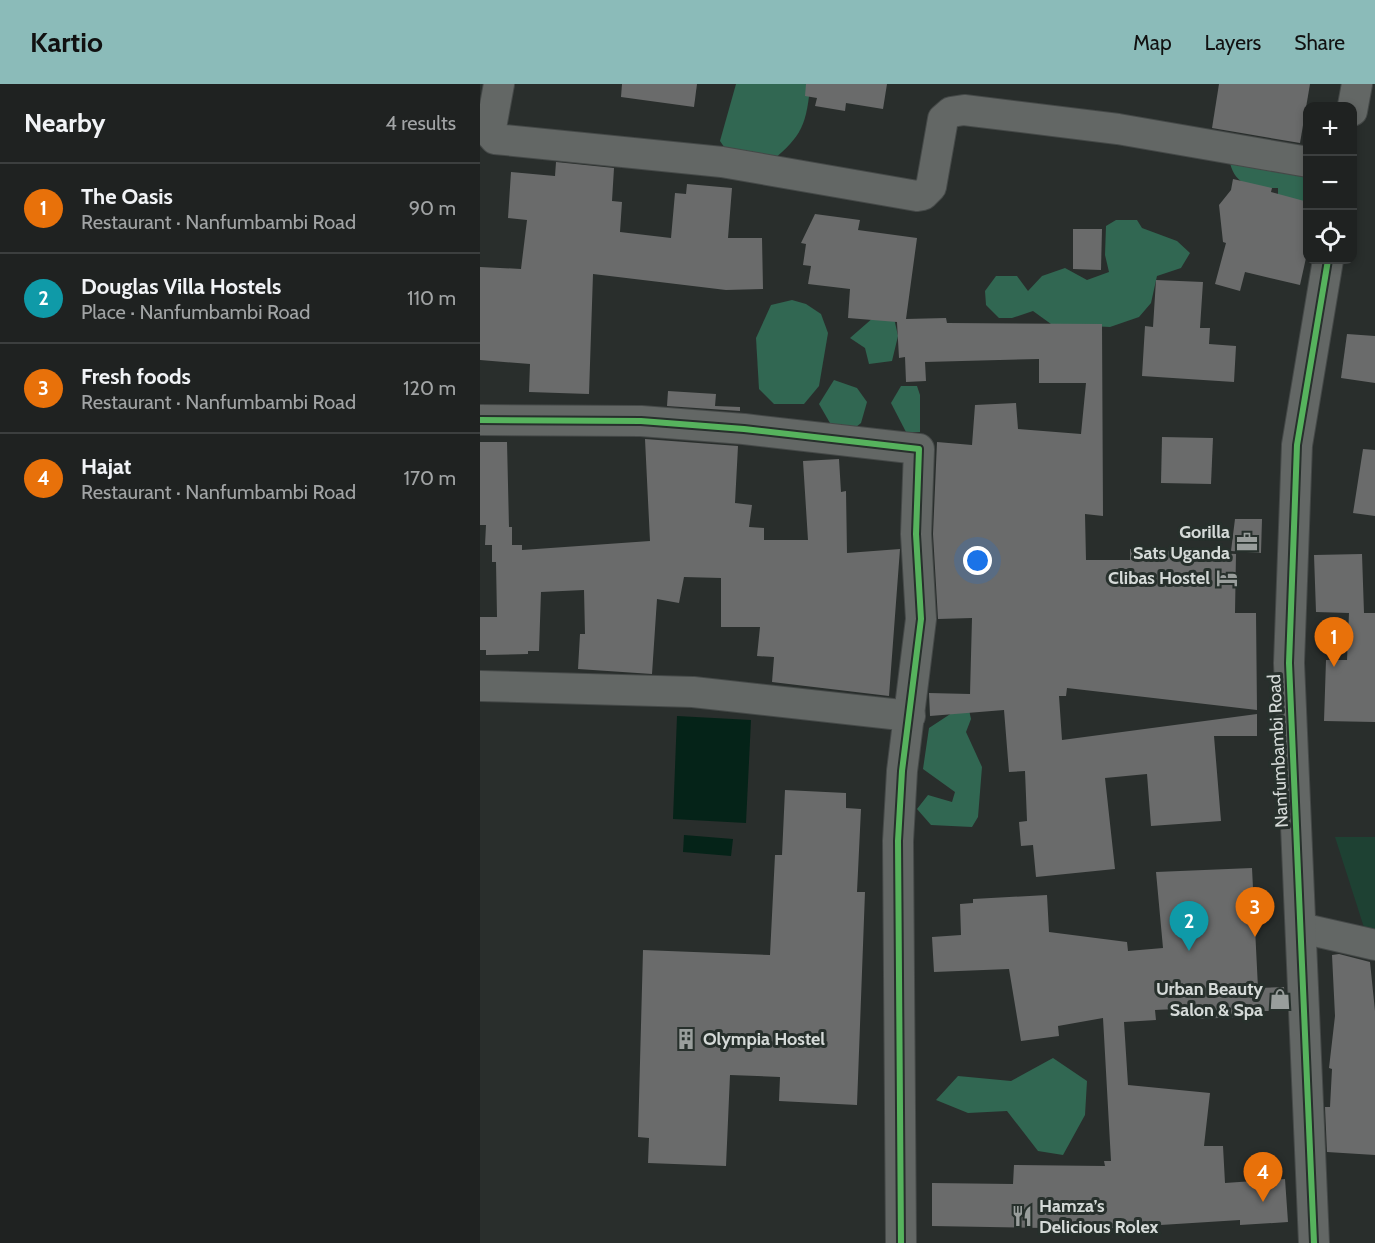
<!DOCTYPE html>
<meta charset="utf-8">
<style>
body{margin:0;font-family:Cabin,sans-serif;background:#2c2f2e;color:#f1f3f6}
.controls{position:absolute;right:18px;top:18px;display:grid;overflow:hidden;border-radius:12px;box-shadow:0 3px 9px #0003}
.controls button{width:54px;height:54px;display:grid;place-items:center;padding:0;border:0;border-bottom:2px solid #3c3f3f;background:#1f2221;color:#f1f3f6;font:30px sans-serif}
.you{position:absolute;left:498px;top:477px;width:21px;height:21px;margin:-15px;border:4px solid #fff;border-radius:50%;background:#1a73e8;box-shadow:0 0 0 9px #1a73e833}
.badge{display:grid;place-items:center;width:39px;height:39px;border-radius:50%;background:#8bbbb9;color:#fff;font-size:20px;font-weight:700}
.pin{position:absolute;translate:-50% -50px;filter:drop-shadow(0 2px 3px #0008)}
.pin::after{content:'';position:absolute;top:32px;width:21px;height:18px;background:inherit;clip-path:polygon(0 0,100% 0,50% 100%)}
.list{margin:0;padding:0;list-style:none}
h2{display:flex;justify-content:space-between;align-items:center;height:78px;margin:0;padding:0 24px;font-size:26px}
h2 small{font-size:20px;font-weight:400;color:#a1a4a5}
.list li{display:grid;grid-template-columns:39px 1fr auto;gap:18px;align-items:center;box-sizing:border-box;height:90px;padding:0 24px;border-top:2px solid #3c3f3f}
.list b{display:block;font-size:22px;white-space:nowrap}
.list p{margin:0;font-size:20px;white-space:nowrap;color:#a1a4a5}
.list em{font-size:20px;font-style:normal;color:#a1a4a5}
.icon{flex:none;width:33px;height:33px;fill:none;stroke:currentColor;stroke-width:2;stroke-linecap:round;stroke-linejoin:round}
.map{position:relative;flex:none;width:895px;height:1159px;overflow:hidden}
header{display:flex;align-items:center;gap:36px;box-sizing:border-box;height:84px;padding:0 30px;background:#8bbbb9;color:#111}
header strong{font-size:28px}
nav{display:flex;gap:33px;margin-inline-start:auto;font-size:21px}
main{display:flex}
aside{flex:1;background:#1f2221}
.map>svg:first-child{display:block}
.green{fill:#1e4133}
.forest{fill:#316752}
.water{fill:#052318}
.building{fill:#6a6b6b}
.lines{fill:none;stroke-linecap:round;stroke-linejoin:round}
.minor-casing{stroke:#454948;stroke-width:32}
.minor{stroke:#636765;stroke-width:30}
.cycleway-casing{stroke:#27302c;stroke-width:10}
.cycleway{stroke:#56b35d;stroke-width:6}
.labels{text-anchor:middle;stroke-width:6;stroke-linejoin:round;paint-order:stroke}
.poi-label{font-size:18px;font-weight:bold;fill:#d5dad8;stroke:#27302c;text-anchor:end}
.street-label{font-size:18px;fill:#d5dad8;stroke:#27302c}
</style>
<header>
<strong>Kartio</strong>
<nav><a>Map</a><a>Layers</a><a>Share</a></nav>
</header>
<main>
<aside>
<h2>Nearby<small>4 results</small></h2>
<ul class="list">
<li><span class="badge" style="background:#e8710a">1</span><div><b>The Oasis</b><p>Restaurant · Nanfumbambi Road</p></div><em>90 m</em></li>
<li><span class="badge" style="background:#0f9aa8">2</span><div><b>Douglas Villa Hostels</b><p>Place · Nanfumbambi Road</p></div><em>110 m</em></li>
<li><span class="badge" style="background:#e8710a">3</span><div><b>Fresh foods</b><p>Restaurant · Nanfumbambi Road</p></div><em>120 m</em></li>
<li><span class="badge" style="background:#e8710a">4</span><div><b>Hajat</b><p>Restaurant · Nanfumbambi Road</p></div><em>170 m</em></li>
</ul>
</aside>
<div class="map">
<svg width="895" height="1159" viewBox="0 0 895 1159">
<rect width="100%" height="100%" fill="#292e2c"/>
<path class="green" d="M855,753H895V855L888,856Z"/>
<g class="forest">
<path d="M256,0H329L330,3C326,46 319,54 286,82L253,76L240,57Z"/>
<path d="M750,79L827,83V119L798,127V104C776,104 756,104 750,79Z"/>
<path d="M636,136H657L662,144L697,157L710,169L701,184L677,192L671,219L659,233L630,243L571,240L553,227L532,234H519L506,221L505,207L516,192H537L548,207L562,192L585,184L607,196L629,188L625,171L626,142Z"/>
<path d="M312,216L326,220L341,230L348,249L339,302L324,320H294L279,305L276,254L291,221Z"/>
<path d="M394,233L414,234L418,252L412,277L389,280L385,264L370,254Z"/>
<path d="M354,296L377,304L387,318L381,339L371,347L350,339L339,320Z"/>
<path d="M421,302H437L440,311V348H426L411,319Z"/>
<path d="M478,625L489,626L491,635L486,648L502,683L498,733L492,743L451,741L437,725L448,711L472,718L475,708L443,685L449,644Z"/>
<path d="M573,974L607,997L605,1031L583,1071L558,1067L527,1027L488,1029L456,1016L478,992L531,997Z"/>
</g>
<g class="water">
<path d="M197,632L271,636L266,739L193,735Z"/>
<path d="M204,751L253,755L251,772L203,768Z"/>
</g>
<g class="building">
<path d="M142,0H217L214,23L141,13Z"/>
<path d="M326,0H407L403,25L366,19L365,27L335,22L337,14L325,12Z"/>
<path d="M739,0H830L820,59L732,44Z"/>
<path d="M76,78L134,84L132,117L142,118L140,148L191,154L195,109L206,110L207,100L252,104L248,154H282L283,205L246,206L113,190L109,310L49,308L50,280L0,276V183L41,185L47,136L28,134L31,88L75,92Z"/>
<path d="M753,95L792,104L791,108L828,118V165L820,201L765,188L760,207L735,200L746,159L743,158L739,121L751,106Z"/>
<path d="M335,130L380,136L378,146L437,154L426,235L466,234L467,239L622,240L623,432L605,430L606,476H650V465L756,470L755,529H776L777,626L587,604L586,612H579L582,656L777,630V652H734L741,737L671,742L667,690L625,694L635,785L556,793L553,761L541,762L539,738L547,737L545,687L529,688L524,626L450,632L449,609L490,610L492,534L458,535L453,450L457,358L492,361L495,321L536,319L538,345L601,350L606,299H559V275L445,278L446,297L426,298L425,273L419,274L417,238L368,234L370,205L328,200L331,182L323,181L326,160L321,159Z"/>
<path d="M593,145H622L621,186L593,185Z"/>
<path d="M676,196L723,198L720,244H730L729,260L756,262L754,298L662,292L665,242L673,243Z"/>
<path d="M867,250L895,252V299L861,294Z"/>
<path d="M188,307L236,310L235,322L260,323V327L187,322Z"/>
<path d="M682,353L733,354L731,400L681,399Z"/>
<path d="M165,355L258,362L255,419L272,421L269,443L284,444V456H328L323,377L359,375L361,408L366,407L367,469L420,465L409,612L292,598L294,573L277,572L280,543H241V494L204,493L199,519L177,515L172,590L98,585L100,550H105L104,506L61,508L59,567H48V570L6,571V566H0V533H17L16,478H12V461H5L6,441H0V358H27L29,443H32V461H42V466L170,457Z"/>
<path d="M883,365L895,366V432L873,429Z"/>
<path d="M755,435H782L781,469L751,467Z"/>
<path d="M882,470L884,529H895V638L844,637L846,576H867L869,529L836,528L834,471Z"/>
<path d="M305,706L366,709V724L381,725L377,808H385L377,1021L299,1017L300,993L250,991L246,1082L168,1079L169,1054L158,1053L163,866L290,871L295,771H302Z"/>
<path d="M772,784L778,904L804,903L806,927H779V932L718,935L717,924L675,926L676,936L644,938L648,1001L730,1009L724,1062H743L745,1099L805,1095L808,1138L760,1141V1136L617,1145L452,1142V1099L533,1100L534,1081L625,1082L624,1077H631L623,934L578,942L579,952L541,957L529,885L454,888L452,853L481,851L480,820L493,819V815L567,811L569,848L647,858L648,867L683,864L676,788Z"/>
<path d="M859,870L890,878L895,927V1071L847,1068L845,1023H850L852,985L849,984L855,932L852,871Z"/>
</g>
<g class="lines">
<defs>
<g id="minor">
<path d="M19,0L10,49L15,55L242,78L437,112L443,111L451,103L463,35L471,28L484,26L638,45L828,78"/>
<path d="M872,27L877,0"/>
<path d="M0,336L161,337L264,345L439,365L436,450L441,535L422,687L418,757L421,1159"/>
<path d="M0,602L213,608L430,632"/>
<path d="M821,844L895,861"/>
<path d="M834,1159L809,579L817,361L848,176"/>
</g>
</defs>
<use href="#minor" class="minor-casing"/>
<use href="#minor" class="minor"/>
<defs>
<g id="cycleway">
<path d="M0,336L161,337L264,345L439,365L436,450L441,535L422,687L418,757L421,1159"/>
<path d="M834,1159L809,579L817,361L848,176"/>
</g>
</defs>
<use href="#cycleway" class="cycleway-casing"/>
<use href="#cycleway" class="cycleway"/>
</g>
<defs>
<symbol id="office-bare" viewBox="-9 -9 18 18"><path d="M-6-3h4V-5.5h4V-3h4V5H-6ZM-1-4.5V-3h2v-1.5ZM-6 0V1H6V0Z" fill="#999e9c" stroke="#27302c" stroke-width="2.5" paint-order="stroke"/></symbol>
<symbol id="hotel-bare" viewBox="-9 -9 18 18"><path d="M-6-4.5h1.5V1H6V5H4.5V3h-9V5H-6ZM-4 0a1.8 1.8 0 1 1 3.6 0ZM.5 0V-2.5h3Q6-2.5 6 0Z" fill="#999e9c" stroke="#27302c" stroke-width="2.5" paint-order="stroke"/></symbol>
<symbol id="shop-bare" viewBox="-9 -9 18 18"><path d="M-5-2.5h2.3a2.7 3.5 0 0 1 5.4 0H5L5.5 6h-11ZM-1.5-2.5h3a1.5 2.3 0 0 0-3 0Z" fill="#999e9c" stroke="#27302c" stroke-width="2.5" paint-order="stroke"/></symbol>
<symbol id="building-bare" viewBox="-9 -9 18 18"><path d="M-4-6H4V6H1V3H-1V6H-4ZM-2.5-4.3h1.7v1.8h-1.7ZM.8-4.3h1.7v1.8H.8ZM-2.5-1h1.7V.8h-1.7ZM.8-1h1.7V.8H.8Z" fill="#999e9c" stroke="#27302c" stroke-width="2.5" paint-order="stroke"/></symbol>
<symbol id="restaurant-bare" viewBox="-9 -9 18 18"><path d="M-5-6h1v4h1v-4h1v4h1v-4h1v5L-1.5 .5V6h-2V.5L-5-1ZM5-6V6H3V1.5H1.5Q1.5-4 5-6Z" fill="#999e9c" stroke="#27302c" stroke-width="2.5" paint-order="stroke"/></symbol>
</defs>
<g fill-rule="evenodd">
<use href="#office-bare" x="752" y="443" width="30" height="30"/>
<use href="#hotel-bare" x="732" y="479" width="30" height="30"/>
<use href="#shop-bare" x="785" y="900" width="30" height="30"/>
<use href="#building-bare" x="191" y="940" width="30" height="30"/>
<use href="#restaurant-bare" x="527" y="1117" width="30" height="30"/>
</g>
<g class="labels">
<g class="poi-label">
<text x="750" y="454">Gorilla<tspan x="750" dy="21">Sats Uganda</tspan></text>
<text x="730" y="500">Clibas Hostel</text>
<text x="783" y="911">Urban Beauty<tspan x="783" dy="21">Salon &amp; Spa</tspan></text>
<text x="223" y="961" text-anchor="start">Olympia Hostel</text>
<text x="559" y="1128" text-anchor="start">Hamza’s<tspan x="559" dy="21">Delicious Rolex</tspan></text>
</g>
<g class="street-label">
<text transform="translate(798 667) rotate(-93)" y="6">Nanfumbambi Road</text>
</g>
</g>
</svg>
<div class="controls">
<button>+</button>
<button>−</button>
<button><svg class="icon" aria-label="locate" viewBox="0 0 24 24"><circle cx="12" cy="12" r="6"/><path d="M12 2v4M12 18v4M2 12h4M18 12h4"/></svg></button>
</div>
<div class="you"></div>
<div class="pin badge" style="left:854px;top:583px;background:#e8710a">1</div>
<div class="pin badge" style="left:709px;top:867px;background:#0f9aa8">2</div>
<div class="pin badge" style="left:775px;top:853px;background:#e8710a">3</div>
<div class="pin badge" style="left:783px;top:1118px;background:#e8710a">4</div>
</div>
</main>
